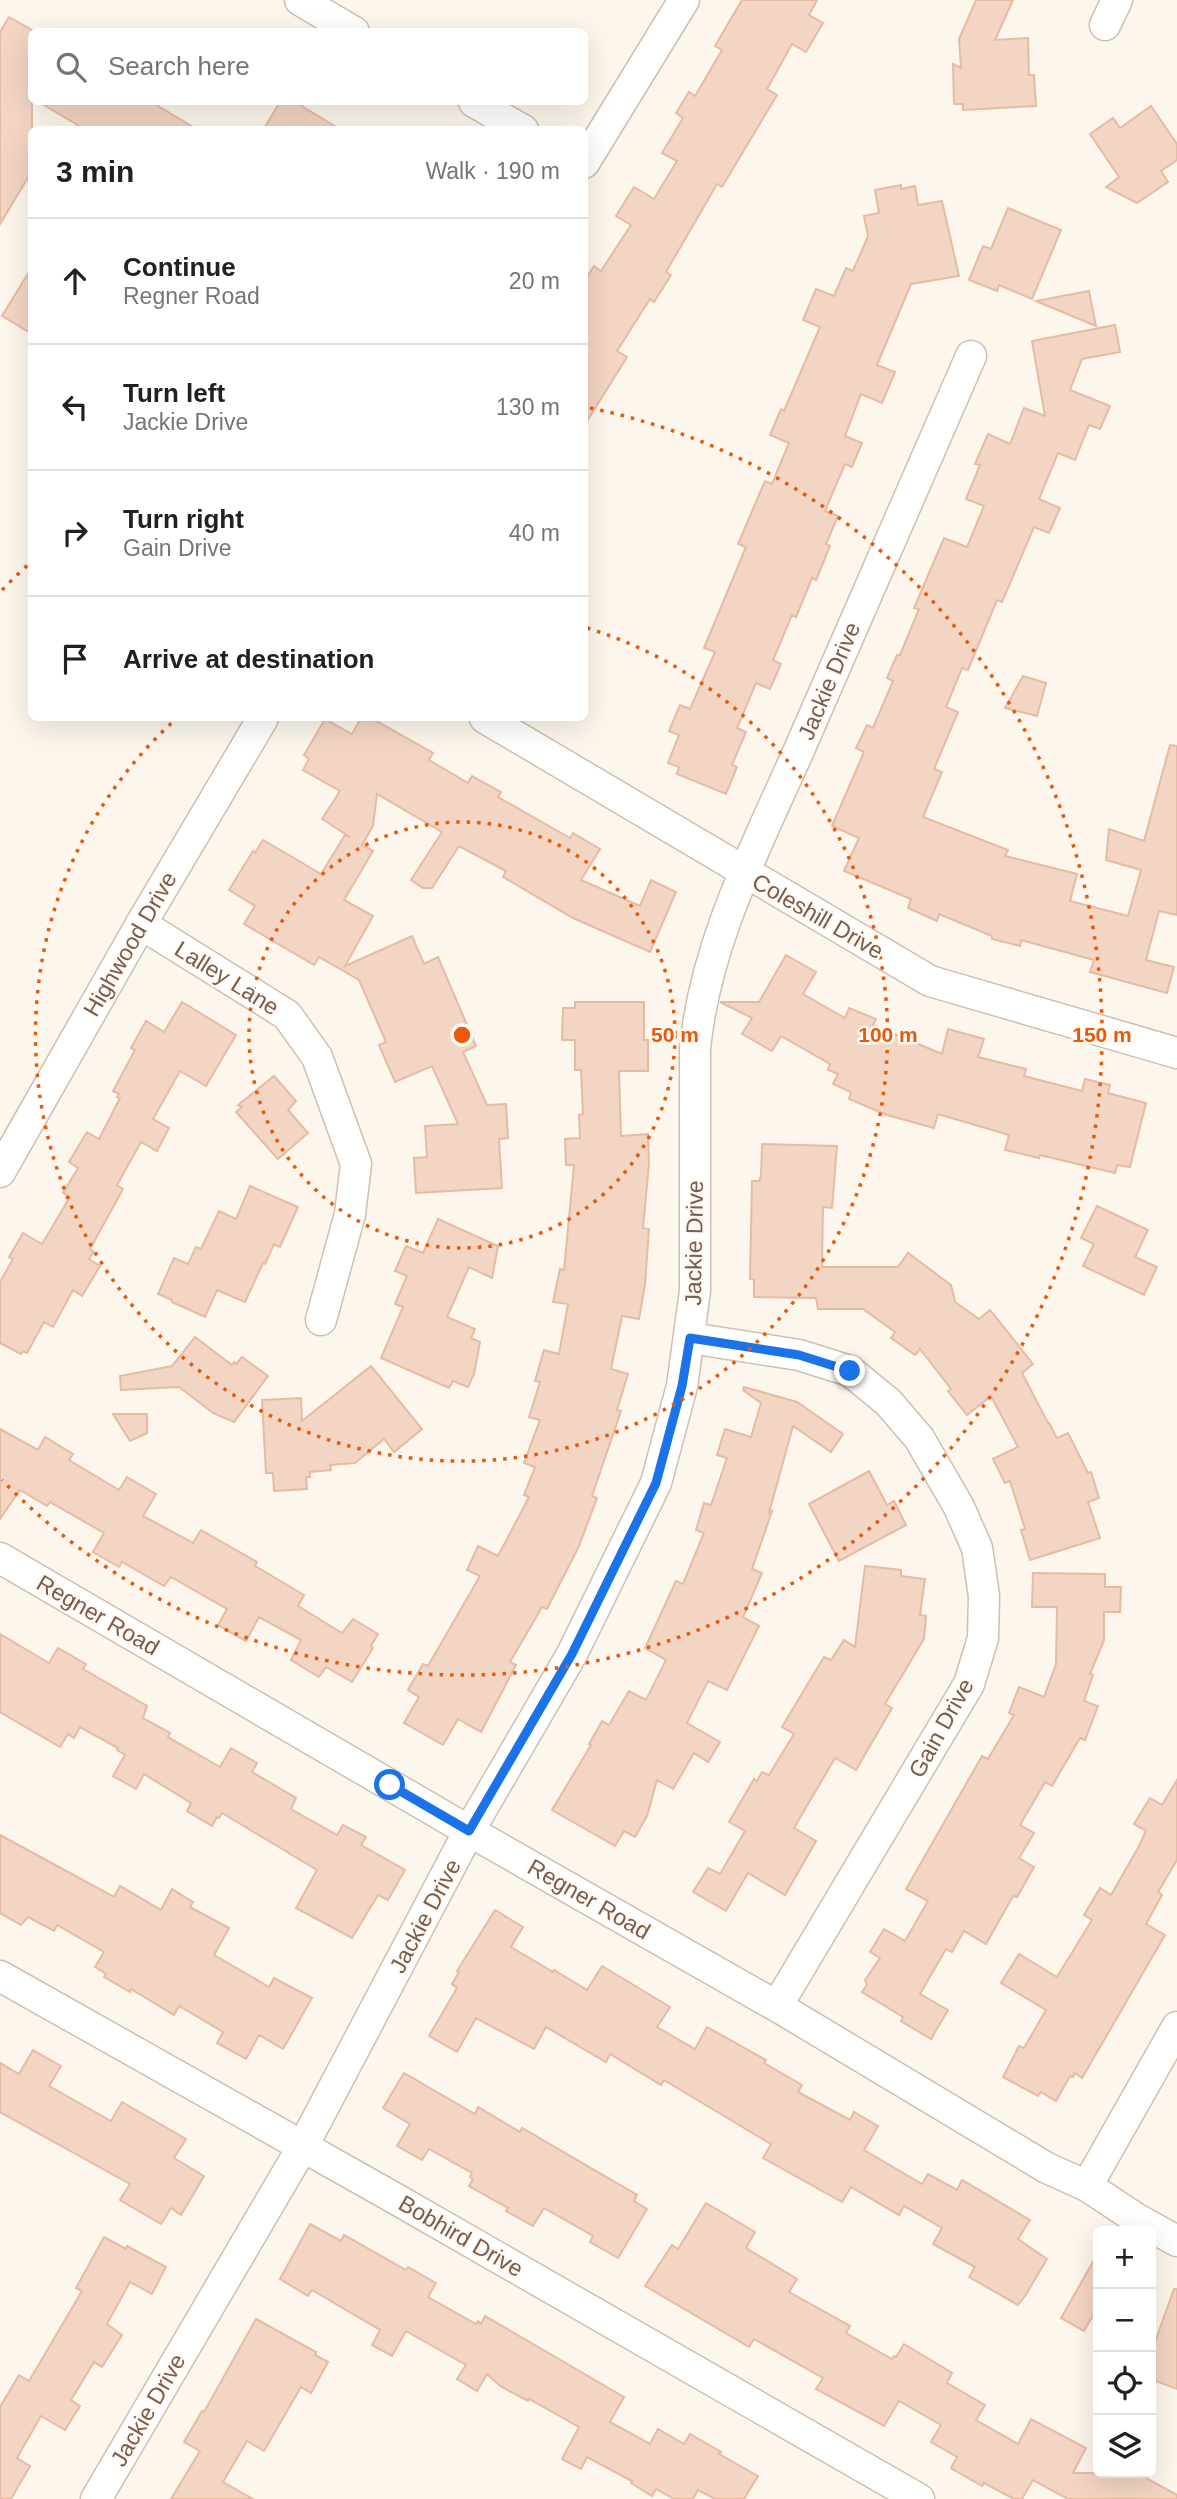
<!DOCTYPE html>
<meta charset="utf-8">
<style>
body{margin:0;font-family:Helvetica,sans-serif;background:#f6f6f6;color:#202124}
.controls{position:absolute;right:21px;bottom:21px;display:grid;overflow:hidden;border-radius:10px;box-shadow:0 7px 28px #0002}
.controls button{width:63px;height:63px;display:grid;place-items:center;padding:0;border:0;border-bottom:2px solid #e0e0e0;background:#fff;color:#202124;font:35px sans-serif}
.stop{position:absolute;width:21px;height:21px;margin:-16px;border:5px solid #1a73e8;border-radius:50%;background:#fff}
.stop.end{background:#1a73e8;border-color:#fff;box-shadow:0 2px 7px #0008}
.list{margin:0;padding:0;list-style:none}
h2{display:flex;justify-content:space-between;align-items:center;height:91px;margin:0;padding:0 28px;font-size:30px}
h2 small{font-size:23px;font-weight:400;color:#757577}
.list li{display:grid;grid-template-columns:46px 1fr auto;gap:21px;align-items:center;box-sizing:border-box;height:126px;padding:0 28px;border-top:2px solid #e0e0e0}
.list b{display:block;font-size:26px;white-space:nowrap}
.list p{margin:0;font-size:23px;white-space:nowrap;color:#757577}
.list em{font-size:23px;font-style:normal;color:#757577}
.icon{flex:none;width:38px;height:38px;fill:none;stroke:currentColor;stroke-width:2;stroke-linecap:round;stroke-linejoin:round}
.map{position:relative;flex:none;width:1177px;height:2499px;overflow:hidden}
.search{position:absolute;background:#fff;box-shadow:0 7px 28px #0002;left:28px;top:28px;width:560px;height:77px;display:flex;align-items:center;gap:18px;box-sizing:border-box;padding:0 24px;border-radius:10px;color:#757577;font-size:26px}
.panel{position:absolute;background:#fff;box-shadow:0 7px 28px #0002;left:28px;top:126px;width:560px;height:595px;border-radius:10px}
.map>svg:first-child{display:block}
.building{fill:#f3d5c3;stroke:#e6bba3;stroke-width:2}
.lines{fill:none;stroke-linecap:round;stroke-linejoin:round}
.minor-casing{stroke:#d1beb0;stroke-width:33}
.minor{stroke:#fff;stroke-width:30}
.route{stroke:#1a73e8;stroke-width:9}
.ring{fill:none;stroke:#e8590c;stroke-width:3.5;stroke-dasharray:3.5 7}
.labels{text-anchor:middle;stroke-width:5;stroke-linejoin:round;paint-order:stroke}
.street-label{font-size:23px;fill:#7a5c4d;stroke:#fffaf3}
.centre{fill:#e8590c;stroke:#fffaf3;stroke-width:3.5}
.ring-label{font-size:21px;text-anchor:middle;font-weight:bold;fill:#e8590c;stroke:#fffaf3;stroke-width:5;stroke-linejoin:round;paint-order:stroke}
</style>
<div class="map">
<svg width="1177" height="2499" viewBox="0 0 1177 2499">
<rect width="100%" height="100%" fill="#fdf6ec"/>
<g class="building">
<path d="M742,0H817L809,15L823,23L806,52L792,44L767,89L777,95L722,187L717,184L666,272L671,275L654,302L650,299L617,351L627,357L584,426V282L594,266L601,271L631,225L616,216L634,187L654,199L677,161L662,153L683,118L676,113L689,92L695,96L722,50L715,46Z"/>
<path d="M976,0H1013L995,40L1028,38L1029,75H1034L1036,106L963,110V104H954L953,64L961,68L959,39Z"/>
<path d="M9,17L32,30V171L0,224V32Z"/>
<path d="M39,102H151L198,130H86Z"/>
<path d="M280,102H295L341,130H263Z"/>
<path d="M1151,106L1177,144V160L1161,171L1168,182L1137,203L1106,187L1119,177L1090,134L1113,118L1120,128Z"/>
<path d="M901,185V189L915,186L918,205L942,201L959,276L911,284L877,365L895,372L882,403L861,394L845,436L862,443L852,467L845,464L825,511L838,516L826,544L830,546L816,580L812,578L796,617L792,615L773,660L781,664L770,689L756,683L737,728L746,732L732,765L737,767L726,794L677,774L679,767L668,763L679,735L669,731L680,705L690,709L715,652L704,648L746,547L738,544L765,481L772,484L789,443L770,435L781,409L784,411L820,327L803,320L816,289L834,296L846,268L853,271L868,236L864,216L879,213L875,190Z"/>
<path d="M1008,208L1061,230L1032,299L999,285L997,291L969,280L983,246L991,249Z"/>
<path d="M32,267V334L2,316Z"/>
<path d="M1089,291L1096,326L1036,301Z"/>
<path d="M1115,325L1120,352L1082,359L1070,390L1110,406L1100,429L1089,425L1075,460L1058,453L1039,499L1060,508L1049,533L1034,527L1002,602L997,600L968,670L962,668L946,707L958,712L934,769L942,772L923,817L1008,850L1005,856L1077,874L1070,901L1128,916L1141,870L1106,860L1109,829L1144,841L1170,745L1177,746V915L1159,911L1146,960L1174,967L1167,993L1090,972L1094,960L1021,940L1020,946L992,939V936L939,914L937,921L908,908L911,899L844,871L859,838L832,826L864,752L856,748L867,725L873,728L893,681L887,678L897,655H900L919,609L914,608L944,538L967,547L984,506L966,499L980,465L975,464L988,434L1010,444L1024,408L1045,416L1032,341Z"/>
<path d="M1023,676L1046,683L1037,716L1005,708Z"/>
<path d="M361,718H371L433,753L429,760L468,783L472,776L501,792L498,797L570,838L573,833L600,849L581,880L640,906L651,880L676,892L650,952L573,918L503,877L506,871L459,846L432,888H423L411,880L442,832L377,794L373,826L362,845L373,851L344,900L373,916L345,966L412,936L424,964L438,957L476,1046L463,1052L487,1105L506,1104L508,1138L499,1139L502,1188L416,1193L414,1158L427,1157L425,1126L458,1124L432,1066L395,1082L379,1045L386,1042L359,980L319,957L314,965L244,924L255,906L229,890L253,851L255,853L263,840L321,874L345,835L350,837L322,819L340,791L303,770L309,759L304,755L325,719L352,734Z"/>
<path d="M786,955L816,972L803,994L845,1018L849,1008L876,1019L873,1025L942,1054L948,1029L984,1039L978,1057L1026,1069L1024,1076L1082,1091L1085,1079L1110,1085L1108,1093L1146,1103L1130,1167L1117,1165L1115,1173L1040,1155L1039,1158L1005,1150L1009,1135L938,1114L934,1128L887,1115L849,1099L851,1092L833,1084L838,1074L828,1070L830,1064L781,1036L772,1051L742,1034L752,1018L720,1002H759Z"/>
<path d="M182,1002L236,1035L206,1086L180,1071L153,1119L169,1128L157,1151L141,1142L117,1185L123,1189L90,1249L94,1252L89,1259L100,1266L82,1296L73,1290L53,1327L44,1322L27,1353L23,1351L21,1354L0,1343V1282L13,1259L9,1257L23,1233L42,1244L70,1197L63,1193L78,1168L69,1162L87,1132L99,1139L120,1098L117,1097L119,1094L113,1091L135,1050L131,1048L146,1021L164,1032Z"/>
<path d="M575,1002H644V1040H648V1071H619L621,1136L648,1134L649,1163L643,1228L649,1229L645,1285L639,1319L622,1316L611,1369L628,1374L617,1410L621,1411L592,1496L597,1498L579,1546L547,1609L542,1607L510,1662L516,1665L481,1732L458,1719L443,1745L404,1723L419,1697L408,1690L423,1664L428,1666L480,1576L467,1570L478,1546L498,1556L529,1497L524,1495L535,1467L524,1463L540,1420L529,1417L540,1382L535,1381L544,1350L559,1354L568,1304L553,1302L560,1269L564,1270L574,1165H566L565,1139L580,1138L579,1115L583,1114L581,1070H575V1040H562L563,1008H575Z"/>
<path d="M274,1076L296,1101L288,1110L308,1133L278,1159L236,1112L242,1107L238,1105Z"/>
<path d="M762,1144L837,1146L832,1208L823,1207L822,1267H898L908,1253L951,1285L955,1302L979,1319L990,1310L1033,1364L1022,1373L1048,1423H1049L1057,1438L1068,1433L1088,1473L1091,1472L1099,1498L1088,1502L1100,1538L1030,1560L1021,1530L1025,1529L1010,1481L1005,1483L993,1459L1018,1447L991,1396L967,1415L948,1391L951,1389L920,1349L915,1355L891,1338L895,1332L863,1309H818L816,1298L754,1297V1280L750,1279L752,1181H759L761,1176Z"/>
<path d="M250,1186L298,1207L280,1247L274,1244L265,1264L263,1263L245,1302L217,1290L205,1317L172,1302V1300L158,1294L174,1258L188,1264L196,1247L201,1249L219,1211L236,1219Z"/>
<path d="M1097,1206L1148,1230L1135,1257L1157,1267L1144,1295L1083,1266L1094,1244L1081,1238Z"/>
<path d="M438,1219L498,1246L492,1278L469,1267L447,1317L475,1329L471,1338L480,1342L474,1374L468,1387L453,1381L449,1388L381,1358L403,1307L395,1304L407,1276L395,1271L406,1246L423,1253Z"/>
<path d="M195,1337L232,1365L234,1362L236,1364L242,1357L268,1376L234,1422L213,1413L179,1387L121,1390L120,1376L172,1366Z"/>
<path d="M371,1366L422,1429L394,1452L384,1439L355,1463L330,1465L331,1470L310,1472V1477H306L307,1489L274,1491L273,1473H266L262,1400L301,1398L302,1421Z"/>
<path d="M744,1387L797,1402L843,1434L831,1452L793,1426L769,1513L772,1511L752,1569L762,1573L743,1617L759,1626L727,1690L708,1681L687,1723L720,1742L708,1762L694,1753L673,1789L657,1780L647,1816L635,1837L624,1831L615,1846L552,1810L591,1745L589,1744L602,1721L609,1725L629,1691L646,1700L666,1660L645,1648L676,1581L683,1584L704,1533L696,1530L704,1503L711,1505L727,1458L717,1455L725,1429L751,1437L761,1403L743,1390Z"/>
<path d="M113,1414H147V1433L130,1441Z"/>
<path d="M0,1429L38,1450L45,1437L73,1454L69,1460L119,1490L127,1477L156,1494L143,1516L193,1543L201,1530L257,1562L255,1566L304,1595L298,1606L342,1633L353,1619L378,1634L371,1646L373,1648L352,1682L326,1667L319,1677L291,1660L301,1640L259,1617L246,1641L218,1625L227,1609L171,1577L164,1586L122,1562L119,1567L93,1552L104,1533L50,1502L47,1506L20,1490L0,1519Z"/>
<path d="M869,1471L887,1505L894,1501L906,1525L839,1561L809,1504Z"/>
<path d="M865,1566L901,1570V1576L925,1579L920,1615L926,1616L924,1639L885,1704L892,1708L856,1770L835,1758L794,1828L816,1841L785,1895L748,1873L726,1911L693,1892L708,1868L720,1874L745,1831L729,1822L754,1779L757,1781L762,1772L769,1775L794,1734L782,1727L824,1657L831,1660L844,1640L855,1647Z"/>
<path d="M1033,1573L1105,1574V1587H1121L1120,1612H1104V1640L1090,1674L1093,1675L1084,1701L1098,1706L1085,1740L1080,1738L1052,1786L1045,1782L1020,1825L1034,1833L1019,1858L1034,1867L1017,1897L1013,1896L986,1944L964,1931L952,1952L946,1949L920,1994L948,2010L931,2039L901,2021L903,2017L862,1992L867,1985L865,1980L880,1958L870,1952L884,1929L905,1941L928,1901L906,1889L982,1756L988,1759L1014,1715L1009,1713L1019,1687L1044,1697L1056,1664L1057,1607H1032Z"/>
<path d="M0,1634L49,1663L58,1648L86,1664L83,1669L147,1706L143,1718L170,1733L168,1737L220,1767L231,1748L257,1763L252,1772L296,1798L291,1809L337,1835L343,1825L366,1837L361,1845L405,1870L388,1900L378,1895L352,1938L296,1908L317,1870L222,1813L219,1818L217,1817L212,1826L187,1811L191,1803L144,1774L136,1789L113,1776L125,1755L117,1750L118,1748L80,1727L74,1738L68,1734L60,1747L0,1712Z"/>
<path d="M1177,1780V1860L1158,1892L1162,1895L1146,1924L1165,1935L1082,2078L1075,2073L1073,2077L1070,2076L1056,2101L1041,2092L1038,2096L1003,2077L1019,2046L1024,2048L1046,2010L1001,1983L1019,1954L1057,1977L1092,1920L1084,1915L1100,1888L1111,1895L1138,1848L1146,1831L1134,1824L1150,1798L1162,1805Z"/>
<path d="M0,1835L114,1897L120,1886L161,1910L172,1889L193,1902L190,1907L229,1928L214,1955L269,1987L274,1978L312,1998L283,2049L259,2035L246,2059L217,2043L223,2032L179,2006L174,2015L131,1989L130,1992L104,1977L106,1974L95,1967L104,1952L57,1925L54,1931L28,1917L21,1925L0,1913Z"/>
<path d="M495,1910L523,1927L511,1947L553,1972L554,1970L587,1990L602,1966L670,2007L657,2027L695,2049L707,2027L766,2060L764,2063L802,2085L798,2092L850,2120L854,2112L878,2126L864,2150L922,2184L928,2174L957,2190L962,2180L1030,2220L1018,2239L1047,2259L1025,2296L1018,2305L969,2277L975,2267L933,2244L942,2228L904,2206L899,2215L851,2187L842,2202L763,2158L771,2144L664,2080L661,2085L610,2054L606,2062L546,2027L534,2049L476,2018L457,2052L429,2036L457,1988L452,1984L459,1972L457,1971Z"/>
<path d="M33,2050L61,2066L49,2086L111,2121L122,2102L186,2139L174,2158L204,2176L181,2215L171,2208L161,2224L120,2200L130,2184L0,2112V2063L19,2074Z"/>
<path d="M404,2073L475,2114L478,2107L520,2132L522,2128L637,2195L634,2201L647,2209L618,2258L590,2242L593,2236L544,2208L533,2226L506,2211L508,2208L469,2186L473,2179L470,2177L472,2173L429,2149L422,2160L397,2146L410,2124L383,2108Z"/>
<path d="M706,2203L755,2232L746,2248L797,2279L789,2292L850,2326L846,2333L892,2359L894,2356L896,2357L904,2344L952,2373L947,2383L985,2405L976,2420L1018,2444L1031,2419L1086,2448L1073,2473H1137L1177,2495V2499H1068L1033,2480L1022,2499H1014L984,2483L982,2486L951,2468L957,2457L931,2442L941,2425L899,2401L884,2426L816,2389L823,2378L754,2339L749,2347L645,2286L672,2245L678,2249Z"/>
<path d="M310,2224L341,2241L344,2235L406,2270L408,2267L436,2283L428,2297L476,2324L478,2321L481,2324L485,2316L624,2397L610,2422L650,2444L658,2429L684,2444L690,2434L721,2452L719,2454L758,2476L744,2499H715L698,2490L693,2499H674L656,2489L652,2496L631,2483L632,2481L587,2457L581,2469L562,2459L579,2427L529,2399L528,2401L500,2386L487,2374L477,2391L457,2379L466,2365L406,2331L392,2356L372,2345L380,2330L312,2290L308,2296L280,2279Z"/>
<path d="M104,2237L126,2249L127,2246L166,2267L152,2294L130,2282L107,2324L122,2335L102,2367L94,2362L71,2400L80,2406L65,2430L41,2416L17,2458L30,2466L11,2499H0V2407L19,2375L29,2381L82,2291L76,2288Z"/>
<path d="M1098,2253V2307L1084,2331L1061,2318Z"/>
<path d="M1174,2289H1177V2389L1151,2379V2353Z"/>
<path d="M256,2319L316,2352L315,2355L328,2362L311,2393L301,2387L264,2451L247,2441L223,2482L253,2499H171L200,2451L184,2442L202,2411L204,2412Z"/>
</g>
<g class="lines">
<defs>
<g id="minor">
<path d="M300,0L354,32"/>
<path d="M1105,25L1117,0"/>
<path d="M474,102L523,130"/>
<path d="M584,163L684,0"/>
<path d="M485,718L930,981L1177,1053"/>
<path d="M141,924L287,1015L317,1057L356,1164L350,1214L321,1320"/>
<path d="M0,1172L141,924L263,718"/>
<path d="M690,1338L799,1355L850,1371L888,1402L919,1438L959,1507L977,1548L984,1596L983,1638L969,1684L777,2006"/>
<path d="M0,1558L469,1831L780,2008L1047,2168L1087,2186L1137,2219L1177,2241"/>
<path d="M0,1976L389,2195L919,2499"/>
<path d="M1087,2186L1177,2027"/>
<path d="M96,2499L303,2146L469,1831L572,1654L656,1483L682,1386L695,1291V1049C705,943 757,845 799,750C856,618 914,487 971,356"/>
</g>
</defs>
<use href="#minor" class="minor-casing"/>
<use href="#minor" class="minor"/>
</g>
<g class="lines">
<path class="route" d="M390,1785L469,1831L572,1654L656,1483L682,1386L690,1338L799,1355L850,1371"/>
</g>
<g class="ring">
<circle cx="462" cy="1035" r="213"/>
<path d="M587 628A426 426 0 1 1 177 718"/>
<path d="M2 590A640 640 0 0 1 30 563M590 408A640 640 0 1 1 2 1480"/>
</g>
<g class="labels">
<g class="street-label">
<text transform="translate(829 681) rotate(-67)" y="8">Jackie Drive</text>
<text transform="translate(818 916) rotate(30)" y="8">Coleshill Drive</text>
<text transform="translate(130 944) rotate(-60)" y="8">Highwood Drive</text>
<text transform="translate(227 978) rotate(32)" y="8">Lalley Lane</text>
<text transform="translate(694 1243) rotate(-89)" y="8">Jackie Drive</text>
<text transform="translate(98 1615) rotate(30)" y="8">Regner Road</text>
<text transform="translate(941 1728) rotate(-61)" y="8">Gain Drive</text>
<text transform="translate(589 1899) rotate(30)" y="8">Regner Road</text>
<text transform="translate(425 1916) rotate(-62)" y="8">Jackie Drive</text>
<text transform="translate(461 2236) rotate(30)" y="8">Bobhird Drive</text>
<text transform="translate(148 2410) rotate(-60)" y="8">Jackie Drive</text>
</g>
</g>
<circle cx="462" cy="1035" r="10" class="centre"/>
<g class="ring-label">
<text x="675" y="1042">50 m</text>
<text x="888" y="1042">100 m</text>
<text x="1102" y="1042">150 m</text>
</g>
</svg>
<div class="controls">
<button>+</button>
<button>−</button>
<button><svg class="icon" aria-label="locate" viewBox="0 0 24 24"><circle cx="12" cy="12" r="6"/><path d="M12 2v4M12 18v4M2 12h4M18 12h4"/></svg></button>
<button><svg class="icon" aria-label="layers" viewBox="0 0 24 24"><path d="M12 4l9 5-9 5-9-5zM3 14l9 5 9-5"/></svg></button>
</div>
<div class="stop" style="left:390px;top:1785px"></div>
<div class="stop end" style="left:850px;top:1371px"></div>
<div class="search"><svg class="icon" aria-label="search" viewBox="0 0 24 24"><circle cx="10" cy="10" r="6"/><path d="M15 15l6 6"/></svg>Search here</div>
<section class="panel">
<h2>3 min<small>Walk · 190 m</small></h2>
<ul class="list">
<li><svg class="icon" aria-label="ahead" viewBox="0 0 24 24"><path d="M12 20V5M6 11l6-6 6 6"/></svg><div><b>Continue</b><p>Regner Road</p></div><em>20 m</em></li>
<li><svg class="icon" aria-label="left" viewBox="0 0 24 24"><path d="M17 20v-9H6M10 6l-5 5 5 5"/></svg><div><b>Turn left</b><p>Jackie Drive</p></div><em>130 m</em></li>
<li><svg class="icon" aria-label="right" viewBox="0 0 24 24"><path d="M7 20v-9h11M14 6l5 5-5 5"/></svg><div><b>Turn right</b><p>Gain Drive</p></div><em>40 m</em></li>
<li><svg class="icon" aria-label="arrive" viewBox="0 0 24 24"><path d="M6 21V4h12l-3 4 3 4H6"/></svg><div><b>Arrive at destination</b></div></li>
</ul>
</section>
</div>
